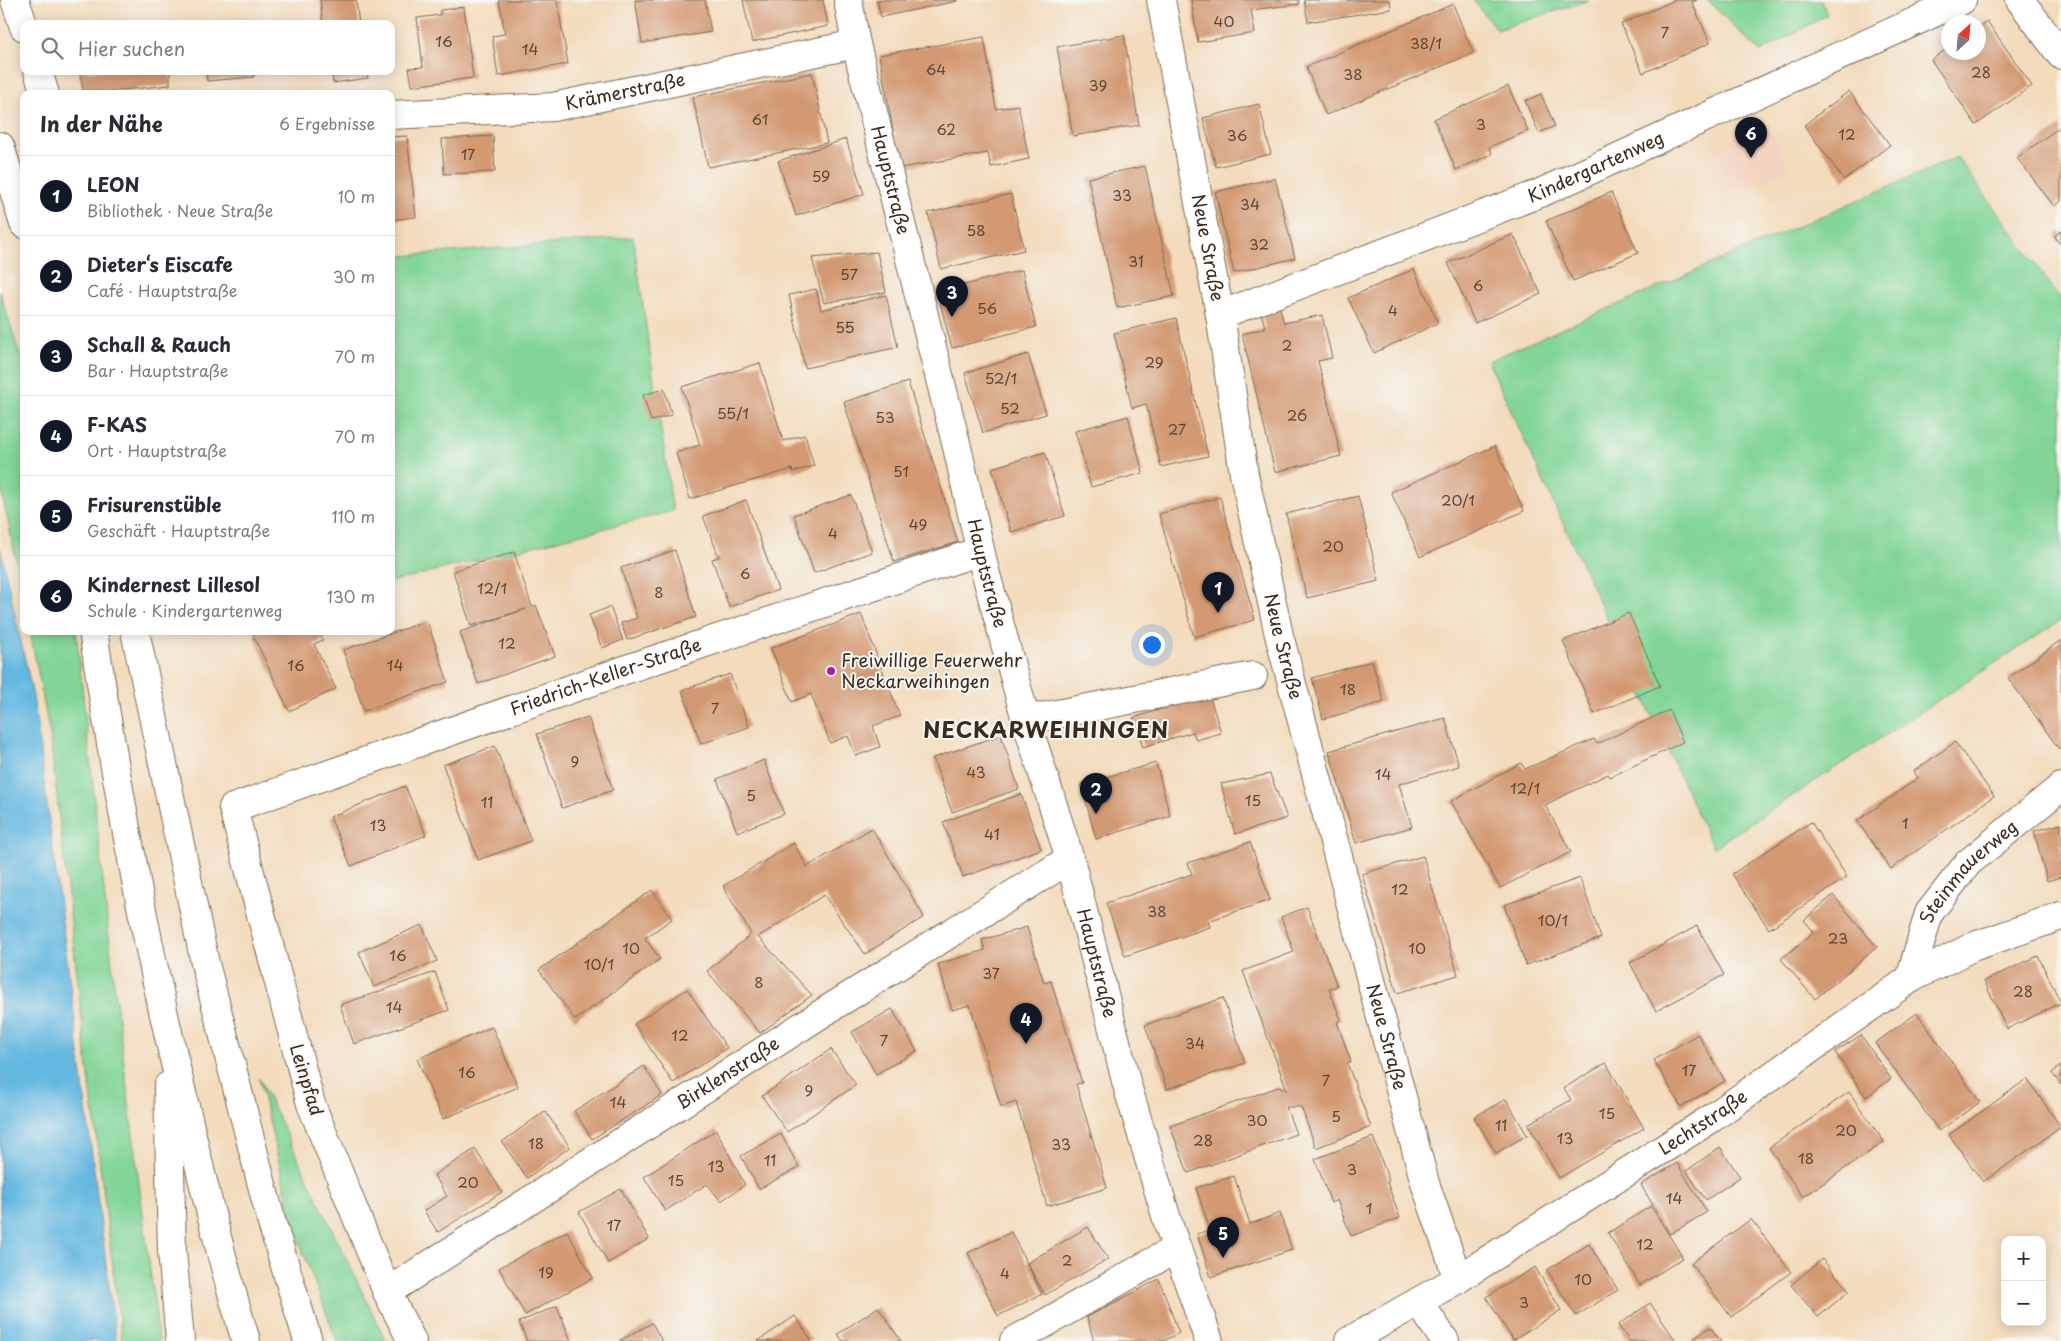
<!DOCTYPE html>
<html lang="de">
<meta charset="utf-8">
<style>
body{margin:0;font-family:"Playpen Sans",sans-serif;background:#f2f2f3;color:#2b2b33}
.controls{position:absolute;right:15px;bottom:15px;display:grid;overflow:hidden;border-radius:10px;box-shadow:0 2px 12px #0003}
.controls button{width:45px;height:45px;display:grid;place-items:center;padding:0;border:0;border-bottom:1px solid #e1e1e2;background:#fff;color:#2b2b33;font:25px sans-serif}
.compass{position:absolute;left:1941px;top:15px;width:45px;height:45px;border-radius:50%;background:#fff;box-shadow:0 2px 12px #0003;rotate:26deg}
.you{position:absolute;left:1151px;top:644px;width:18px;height:18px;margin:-12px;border:4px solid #fff;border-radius:50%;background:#1a73e8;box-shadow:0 0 0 8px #1a73e833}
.badge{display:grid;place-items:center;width:32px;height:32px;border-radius:50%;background:#111827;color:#fff;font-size:16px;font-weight:700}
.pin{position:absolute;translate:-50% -41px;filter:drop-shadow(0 1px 2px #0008)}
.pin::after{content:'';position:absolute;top:26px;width:18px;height:15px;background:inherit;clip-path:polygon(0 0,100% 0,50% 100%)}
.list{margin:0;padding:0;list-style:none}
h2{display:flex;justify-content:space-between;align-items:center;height:65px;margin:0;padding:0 20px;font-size:21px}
h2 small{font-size:16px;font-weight:400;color:#7c7c81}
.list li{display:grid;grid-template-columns:32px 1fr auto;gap:15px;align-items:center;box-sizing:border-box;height:80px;padding:0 20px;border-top:1px solid #e1e1e2}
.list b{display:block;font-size:19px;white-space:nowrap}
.list p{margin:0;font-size:16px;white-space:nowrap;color:#7c7c81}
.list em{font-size:16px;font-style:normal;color:#7c7c81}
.icon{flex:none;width:28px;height:28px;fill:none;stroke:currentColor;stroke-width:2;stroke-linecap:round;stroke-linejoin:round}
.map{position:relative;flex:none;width:2061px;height:1341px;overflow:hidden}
.search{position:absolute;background:#fff;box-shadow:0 2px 12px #0003;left:20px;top:20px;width:375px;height:55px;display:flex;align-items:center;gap:12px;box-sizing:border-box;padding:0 18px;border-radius:10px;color:#7c7c81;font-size:19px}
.panel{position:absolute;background:#fff;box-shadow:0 2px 12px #0003;left:20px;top:90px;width:375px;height:545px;border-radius:10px}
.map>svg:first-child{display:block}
.built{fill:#f3d4bf}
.green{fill:#82d597;stroke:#5e805a}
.water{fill:#64b8e0;stroke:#50717f}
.building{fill:#d39972}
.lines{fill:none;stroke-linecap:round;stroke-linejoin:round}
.minor-casing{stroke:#7b6855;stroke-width:30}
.major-casing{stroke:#7b6855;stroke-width:30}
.minor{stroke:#fff;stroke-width:28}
.major{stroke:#fff;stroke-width:28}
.poi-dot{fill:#b5179e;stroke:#f6f6f2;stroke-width:2}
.labels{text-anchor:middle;stroke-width:4;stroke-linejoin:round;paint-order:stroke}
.number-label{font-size:15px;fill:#614633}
.street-label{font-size:18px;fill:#3b2a1e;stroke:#f6f6f2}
.poi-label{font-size:18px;fill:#3b2a1e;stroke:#f6f6f2;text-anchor:start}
.district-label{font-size:22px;font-weight:bold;letter-spacing:1px;fill:#3b2a1e;stroke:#f6f6f2}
</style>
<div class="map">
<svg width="2061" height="1341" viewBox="0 0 2061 1341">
<rect width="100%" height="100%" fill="#f6f6f2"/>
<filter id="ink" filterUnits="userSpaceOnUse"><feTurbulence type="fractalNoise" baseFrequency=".02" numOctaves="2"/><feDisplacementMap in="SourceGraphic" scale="10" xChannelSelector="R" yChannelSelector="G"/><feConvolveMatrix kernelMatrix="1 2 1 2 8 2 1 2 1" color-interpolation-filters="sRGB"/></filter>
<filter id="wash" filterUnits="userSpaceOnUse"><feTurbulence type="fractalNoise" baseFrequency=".0096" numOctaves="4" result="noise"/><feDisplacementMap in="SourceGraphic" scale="20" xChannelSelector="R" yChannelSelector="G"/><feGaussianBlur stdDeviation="1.12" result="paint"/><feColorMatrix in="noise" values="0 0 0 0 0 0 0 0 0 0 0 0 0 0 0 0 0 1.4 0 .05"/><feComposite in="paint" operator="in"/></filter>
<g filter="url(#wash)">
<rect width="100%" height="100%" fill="#f3dbbc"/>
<path class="built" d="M1768,123L1789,170L1734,194L1714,146Z"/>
<g class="green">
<path d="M1473,0H1589L1497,30Z"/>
<path d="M1707,0H1821L1827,15L1760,52Z"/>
<path d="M1957,157L2061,299V620L1713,848L1488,361Z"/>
<path d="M633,237L673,511L391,582V257Z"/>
<path d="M0,292L24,368V599L0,483Z"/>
<path d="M30,631H76L116,1001L159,1341H122L83,1029L50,735Z"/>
<path d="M259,1078L386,1341H337L295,1231Z"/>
</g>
<path class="water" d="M0,547L33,696L116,1341H0Z"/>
<g id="blocks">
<g class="building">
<path d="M320,0H356L359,24H323Z"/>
<path d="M499,0H557L568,64L498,76L492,36L505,34Z"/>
<path d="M635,0H705L711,32L642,43Z"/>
<path d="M743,0H823L828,26L752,42Z"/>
<path d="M877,0H957V1L881,17Z"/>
<path d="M1191,0H1299V4L1251,10L1255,33L1198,42Z"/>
<path d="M1304,0H1390L1391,9L1308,22Z"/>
<path d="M1675,0H1697L1692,2L1710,43L1643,73L1621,24Z"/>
<path d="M1453,4L1473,53L1326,115L1306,67Z"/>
<path d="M464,7L473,78L412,86L409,68L423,67L417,18L440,15V10Z"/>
<path d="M249,19L250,24H211L210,22Z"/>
<path d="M1987,21L2032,86L1976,125L1931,60L1948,48V52H1978V27Z"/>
<path d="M1124,35L1139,125L1073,136L1057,47Z"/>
<path d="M984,37L996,109L1018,105L1029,159L991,167L988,153L900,168L879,55Z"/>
<path d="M79,71H170V85L84,94Z"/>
<path d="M206,71H253L254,77L207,81Z"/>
<path d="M331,71H367L368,78L333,83Z"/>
<path d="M812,73L827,143L708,167L693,97Z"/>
<path d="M1508,86L1528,131L1489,147L1492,154L1456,170L1434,119Z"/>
<path d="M1849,91L1890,145L1844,180L1804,125Z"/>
<path d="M1541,94L1555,126L1539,133L1525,101Z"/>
<path d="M1259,104L1271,154L1216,167L1203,118Z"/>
<path d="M2061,126V201L2054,206L2017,158Z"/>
<path d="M407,136L416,217L391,220V137Z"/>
<path d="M493,136L495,172L444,174L442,139Z"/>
<path d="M846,139L864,194L796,216L778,161Z"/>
<path d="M1145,166L1174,296L1117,308L1088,178Z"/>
<path d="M1275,178L1295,258L1234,273L1215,192Z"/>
<path d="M1611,192L1638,253L1573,281L1546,221Z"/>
<path d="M1011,194L1024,250L941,269L928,213Z"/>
<path d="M2061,231V245L2054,236Z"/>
<path d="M1513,234L1541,294L1475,323L1448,263Z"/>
<path d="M877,252L886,292L824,303L812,258Z"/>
<path d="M1414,269L1438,323L1374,353L1348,298Z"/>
<path d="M1022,270L1036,327L952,348L937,292Z"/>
<path d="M816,289L821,310L886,295L898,347L805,368L789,295Z"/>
<path d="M1280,308L1284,323L1322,315L1332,358L1318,361L1341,456L1275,472L1242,334L1265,328L1261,312Z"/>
<path d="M1176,318L1208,456L1161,467L1146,404L1132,408L1114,333Z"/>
<path d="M1028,354L1046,414L983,433L965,373Z"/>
<path d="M760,363L783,441L805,435L814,466L793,472L792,469L690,499L676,453L700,445L682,387Z"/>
<path d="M908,382L958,542L894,562L844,402Z"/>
<path d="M664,389L672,415L651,421L643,395Z"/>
<path d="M1128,416L1143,473L1091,487L1075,431Z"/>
<path d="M1495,446L1524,511L1420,557L1391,492Z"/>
<path d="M1045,452L1065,516L1011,532L992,468Z"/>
<path d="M851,495L872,552L814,573L794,515Z"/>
<path d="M1358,496L1379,581L1307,598L1286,514Z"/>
<path d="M1220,497L1255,620L1194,637L1159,514Z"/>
<path d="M746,500L778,590L729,607L712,559L719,557L703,516Z"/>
<path d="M675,550L696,617L627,640L621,623L637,618L621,568Z"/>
<path d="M514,552L532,607L536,605L555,656L478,684L460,632L526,609L471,626L453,571Z"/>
<path d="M610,607L623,640L602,648L589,615Z"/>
<path d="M1629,613L1660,686L1594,714L1563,641Z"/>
<path d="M861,614L900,716L873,726L880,747L856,756L848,736L830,743L811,694L792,702L771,648Z"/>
<path d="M427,621L448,682L364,711L343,650Z"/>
<path d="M262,631H319L323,640L314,644L336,689L289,711L253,635Z"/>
<path d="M2061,640V747L2059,749L2008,678Z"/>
<path d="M1372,661L1384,702L1323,719L1312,678Z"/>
<path d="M730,674L749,727L701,744L682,690Z"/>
<path d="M1209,694L1221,733L1196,740L1193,732L1143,747L1133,718Z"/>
<path d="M1669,710L1683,742L1610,777L1608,774L1545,805L1571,852L1500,888L1451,801L1521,763L1525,769L1594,739L1597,744Z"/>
<path d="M588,717L613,790L562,808L537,734Z"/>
<path d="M1445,718L1459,766L1399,784L1412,827L1356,843L1329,751Z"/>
<path d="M1001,735L1019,789L952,812L933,758Z"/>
<path d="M1955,742L1994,796L1891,869L1857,821L1918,778L1914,771Z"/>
<path d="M495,746L531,841L478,860L443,765Z"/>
<path d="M764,760L784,814L737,832L717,779Z"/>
<path d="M1156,763L1170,816L1096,839L1081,784Z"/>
<path d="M1270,774L1287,818L1235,834L1221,784Z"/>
<path d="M405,786L426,835L351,866L330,817Z"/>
<path d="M1021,794L1041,849L963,877L943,822Z"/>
<path d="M1811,822L1847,877L1769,929L1732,874Z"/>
<path d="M2061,824V877L2047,881L2034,831Z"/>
<path d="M872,828L924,917L865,954L824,895L758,937L812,995L760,1033L707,971L751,934L723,886L794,843L807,867Z"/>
<path d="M1250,842L1270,900L1208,921L1210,927L1125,956L1106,903L1192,874L1188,863Z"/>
<path d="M1423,856L1458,975L1397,993L1362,874Z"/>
<path d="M1580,878L1601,938L1526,965L1504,905Z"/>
<path d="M652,890L672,919L645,938L660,959L575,1020L539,970Z"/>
<path d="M1833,895L1877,947L1815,999L1781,959L1814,932L1804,920Z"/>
<path d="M1307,907L1337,986L1329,989L1341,1020L1337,1022L1351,1062L1347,1063L1371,1127L1316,1148L1301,1107H1286L1296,1134L1188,1173L1170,1126L1278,1087L1287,1090L1243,971L1294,952L1281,917Z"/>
<path d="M422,925L437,961L374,987L359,952Z"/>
<path d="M1697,926L1724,975L1656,1011L1630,963Z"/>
<path d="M1027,927L1044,983L1051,981L1082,1083L1076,1084L1107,1188L1047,1206L1016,1102L1001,1107L970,1005L952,1010L938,964L985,950L982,940Z"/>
<path d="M2038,956L2061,1003L2007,1029L1984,981Z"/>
<path d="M435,972L449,1010L354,1044L340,1005Z"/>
<path d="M687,989L727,1048L673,1083L634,1024Z"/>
<path d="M1223,998L1245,1063L1167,1089L1145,1025Z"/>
<path d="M892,1009L917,1051L876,1074L852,1032Z"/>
<path d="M1917,1013L1980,1102L1939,1131L1875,1043Z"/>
<path d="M492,1027L518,1087L443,1119L417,1059Z"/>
<path d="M1698,1034L1725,1081L1681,1107L1654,1060Z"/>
<path d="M1861,1035L1891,1079L1866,1097L1835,1052Z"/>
<path d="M831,1049L856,1085L787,1132L762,1096Z"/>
<path d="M1606,1063L1644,1128L1559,1178L1528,1124L1571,1100L1564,1088Z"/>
<path d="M644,1066L662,1095L592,1139L574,1111Z"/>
<path d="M2061,1066V1085L2052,1073Z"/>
<path d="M2027,1079L2061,1127L1983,1182L1949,1135Z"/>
<path d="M1849,1092L1884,1142L1803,1197L1769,1148Z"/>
<path d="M1506,1099L1527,1135L1496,1153L1474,1117Z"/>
<path d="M545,1111L570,1147L527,1178L502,1142Z"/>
<path d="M716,1130L745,1185L721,1201L707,1184L665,1211L644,1177Z"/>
<path d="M781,1134L799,1167L759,1189L741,1156Z"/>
<path d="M1373,1137L1389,1181L1387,1182L1400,1218L1351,1236L1337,1200L1331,1203L1315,1159Z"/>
<path d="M1720,1147L1740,1177L1706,1200L1686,1171Z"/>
<path d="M475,1149L502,1192L438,1232L424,1211L447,1196L434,1175Z"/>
<path d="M1677,1163L1707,1212L1670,1234L1641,1185Z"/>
<path d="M1234,1176L1250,1224L1280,1213L1292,1250L1211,1277L1197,1234L1210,1230L1196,1188Z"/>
<path d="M621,1189L649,1239L608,1263L579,1212Z"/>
<path d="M1651,1206L1683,1258L1640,1285L1608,1233Z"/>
<path d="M1751,1219L1791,1272L1731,1317L1691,1263Z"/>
<path d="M1088,1227L1108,1259L1045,1295L1027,1263Z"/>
<path d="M567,1231L593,1278L525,1315L499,1268Z"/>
<path d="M1011,1232L1042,1294L998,1316L968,1253Z"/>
<path d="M1589,1244L1618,1290L1576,1316L1547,1270Z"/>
<path d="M1822,1259L1849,1291L1818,1317L1791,1285Z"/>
<path d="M1535,1267L1561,1310L1513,1340L1486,1297Z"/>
<path d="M1159,1279L1179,1333L1163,1341H1094L1087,1317Z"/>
<path d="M1650,1303L1676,1341H1629L1618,1325Z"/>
<path d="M557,1306L571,1341H527L519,1322Z"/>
<path d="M878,1307L901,1341H843L838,1334Z"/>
<path d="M795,1316L812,1341H758Z"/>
<path d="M652,1323L662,1341H619Z"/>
<path d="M1710,1327L1721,1341H1691Z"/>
</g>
</g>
</g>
<g filter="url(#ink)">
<use href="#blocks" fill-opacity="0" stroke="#7b6855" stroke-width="1"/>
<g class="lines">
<defs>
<g id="minor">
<path d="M15,0L24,27"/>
<path id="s1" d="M848,0L856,44L957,447L984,567L1026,720L1070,859L1127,1085L1169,1226L1209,1341"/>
<path id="s2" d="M1161,0L1220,315L1244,474L1279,635L1425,1183L1458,1279"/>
<path d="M2020,0L2061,55"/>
<path d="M38,71L45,94"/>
<path id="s3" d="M391,115L553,107L856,44"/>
<path id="s4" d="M1220,315L1538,194L1962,0"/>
<path d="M1026,720L1253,676"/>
<path id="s5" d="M1910,979L1929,913L1968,863L2061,787"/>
<path id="s6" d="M387,1292L835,1005L1070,859"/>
<path d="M1419,1302L1445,1341"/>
<path id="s7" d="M412,1341L387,1292L311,1104L233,808L633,667L980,551"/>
<path d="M1014,1341L1177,1248"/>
<path id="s8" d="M1349,1341L1458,1279L1709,1120L1910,979L1972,947L2061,916"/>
</g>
<g id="major">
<path d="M0,146L24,224"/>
<path d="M93,631C117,792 148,952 186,1110C204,1188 223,1265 246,1341"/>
<path d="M135,631L205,963L271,1220L308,1341"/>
<path d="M168,1086L172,1251L180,1341"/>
</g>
</defs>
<use href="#minor" class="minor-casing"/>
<use href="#major" class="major-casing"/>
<use href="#minor" class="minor"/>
<use href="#major" class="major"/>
</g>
</g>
<circle class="poi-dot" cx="831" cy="671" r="5"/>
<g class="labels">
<g class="number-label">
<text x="1224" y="27">40</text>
<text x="1665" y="38">7</text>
<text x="444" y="47">16</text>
<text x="1426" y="49">38/1</text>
<text x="530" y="55">14</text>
<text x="936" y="75">64</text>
<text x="1981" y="78">28</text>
<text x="1353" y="80">38</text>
<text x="1098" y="91">39</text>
<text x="760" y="125">61</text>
<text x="1481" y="130">3</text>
<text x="946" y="135">62</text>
<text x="1847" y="140">12</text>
<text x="1237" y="141">36</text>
<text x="468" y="160">17</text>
<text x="821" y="182">59</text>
<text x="1122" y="201">33</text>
<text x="1250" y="210">34</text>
<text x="976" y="236">58</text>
<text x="1259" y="250">32</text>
<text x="1136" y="267">31</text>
<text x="849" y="280">57</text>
<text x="1478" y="291">6</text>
<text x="987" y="314">56</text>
<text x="1393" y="316">4</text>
<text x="845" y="333">55</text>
<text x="1287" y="351">2</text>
<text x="1154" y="368">29</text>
<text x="1001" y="384">52/1</text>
<text x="1010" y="414">52</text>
<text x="733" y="419">55/1</text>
<text x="1297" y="421">26</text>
<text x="885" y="423">53</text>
<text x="1177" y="435">27</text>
<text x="901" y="477">51</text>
<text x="1458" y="506">20/1</text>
<text x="918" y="530">49</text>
<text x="833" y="539">4</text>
<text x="1333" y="552">20</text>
<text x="745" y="579">6</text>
<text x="492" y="594">12/1</text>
<text x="659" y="598">8</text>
<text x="507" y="649">12</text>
<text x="296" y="671">16</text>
<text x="395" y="671">14</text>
<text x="1348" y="695">18</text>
<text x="715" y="714">7</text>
<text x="575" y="767">9</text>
<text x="976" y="778">43</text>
<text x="1383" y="780">14</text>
<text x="1525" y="794">12/1</text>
<text x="751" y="801">5</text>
<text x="1253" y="806">15</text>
<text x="487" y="808">11</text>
<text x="1905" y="829">1</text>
<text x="378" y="831">13</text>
<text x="992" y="840">41</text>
<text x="1400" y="895">12</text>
<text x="1157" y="917">38</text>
<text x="1553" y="926">10/1</text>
<text x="1838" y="944">23</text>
<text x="631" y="954">10</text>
<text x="1417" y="954">10</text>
<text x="398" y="961">16</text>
<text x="599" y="970">10/1</text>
<text x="991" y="979">37</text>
<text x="759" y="988">8</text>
<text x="2023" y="997">28</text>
<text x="394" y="1013">14</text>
<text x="680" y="1041">12</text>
<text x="884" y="1046">7</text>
<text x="1195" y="1049">34</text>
<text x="1689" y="1076">17</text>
<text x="467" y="1078">16</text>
<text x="1326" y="1086">7</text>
<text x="809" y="1096">9</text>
<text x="618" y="1108">14</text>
<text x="1607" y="1119">15</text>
<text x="1336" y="1122">5</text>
<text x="1257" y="1126">30</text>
<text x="1501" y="1131">11</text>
<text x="1846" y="1136">20</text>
<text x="1565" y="1144">13</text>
<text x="1203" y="1146">28</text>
<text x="536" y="1149">18</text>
<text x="1061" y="1150">33</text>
<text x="1806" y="1164">18</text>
<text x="770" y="1166">11</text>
<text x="716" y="1172">13</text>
<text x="1352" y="1175">3</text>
<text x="676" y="1186">15</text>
<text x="468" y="1188">20</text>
<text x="1674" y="1204">14</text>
<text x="1369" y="1214">1</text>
<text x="614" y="1231">17</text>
<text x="1645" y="1250">12</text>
<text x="1067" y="1266">2</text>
<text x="546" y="1278">19</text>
<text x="1005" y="1279">4</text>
<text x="1583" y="1285">10</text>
<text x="1524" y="1308">3</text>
</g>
<g class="street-label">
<text dy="6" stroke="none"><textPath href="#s3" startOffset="236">Krämerstraße</textPath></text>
<text dy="6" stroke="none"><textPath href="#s4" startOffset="404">Kindergartenweg</textPath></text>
<text dy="6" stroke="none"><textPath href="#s1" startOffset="185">Hauptstraße</textPath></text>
<text dy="6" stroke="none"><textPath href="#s2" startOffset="252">Neue Straße</textPath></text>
<text dy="6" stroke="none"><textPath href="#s1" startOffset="590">Hauptstraße</textPath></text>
<text dy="6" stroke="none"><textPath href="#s2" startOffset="658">Neue Straße</textPath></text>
<text dy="6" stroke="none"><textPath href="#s7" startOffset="959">Friedrich-Keller-Straße</textPath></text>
<text dy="6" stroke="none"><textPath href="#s5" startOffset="126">Steinmauerweg</textPath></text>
<text dy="6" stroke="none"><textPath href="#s1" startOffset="995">Hauptstraße</textPath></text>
<text dy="6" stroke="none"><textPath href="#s2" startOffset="1062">Neue Straße</textPath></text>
<text dy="6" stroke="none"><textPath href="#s6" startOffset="405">Birklenstraße</textPath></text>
<text transform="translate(306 1080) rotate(73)" y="6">Leinpfad</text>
<text dy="6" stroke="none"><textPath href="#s8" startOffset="416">Lechtstraße</textPath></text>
</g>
<g class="poi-label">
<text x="841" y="667">Freiwillige Feuerwehr<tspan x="841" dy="21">Neckarweihingen</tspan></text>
</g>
<g class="district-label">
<text x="1046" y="738">NECKARWEIHINGEN</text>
</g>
</g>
</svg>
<div class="controls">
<button>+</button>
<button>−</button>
</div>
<svg class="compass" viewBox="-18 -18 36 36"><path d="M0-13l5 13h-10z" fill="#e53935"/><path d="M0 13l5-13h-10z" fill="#7c7c81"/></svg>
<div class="you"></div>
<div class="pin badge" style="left:1218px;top:613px">1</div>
<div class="pin badge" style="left:1096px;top:814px">2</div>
<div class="pin badge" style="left:952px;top:317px">3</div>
<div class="pin badge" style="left:1026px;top:1044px">4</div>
<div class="pin badge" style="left:1223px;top:1258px">5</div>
<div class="pin badge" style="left:1751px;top:158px">6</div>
<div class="search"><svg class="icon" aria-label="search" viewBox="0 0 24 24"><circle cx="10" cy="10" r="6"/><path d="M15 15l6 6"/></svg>Hier suchen</div>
<section class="panel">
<h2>In der Nähe<small>6 Ergebnisse</small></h2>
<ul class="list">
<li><span class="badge">1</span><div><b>LEON</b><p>Bibliothek · Neue Straße</p></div><em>10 m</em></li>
<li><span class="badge">2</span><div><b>Dieter‘s Eiscafe</b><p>Café · Hauptstraße</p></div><em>30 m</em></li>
<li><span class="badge">3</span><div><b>Schall &amp; Rauch</b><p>Bar · Hauptstraße</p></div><em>70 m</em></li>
<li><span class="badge">4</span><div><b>F-KAS</b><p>Ort · Hauptstraße</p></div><em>70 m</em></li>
<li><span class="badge">5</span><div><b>Frisurenstüble</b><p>Geschäft · Hauptstraße</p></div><em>110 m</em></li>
<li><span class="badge">6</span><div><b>Kindernest Lillesol</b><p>Schule · Kindergartenweg</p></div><em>130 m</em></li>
</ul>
</section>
</div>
